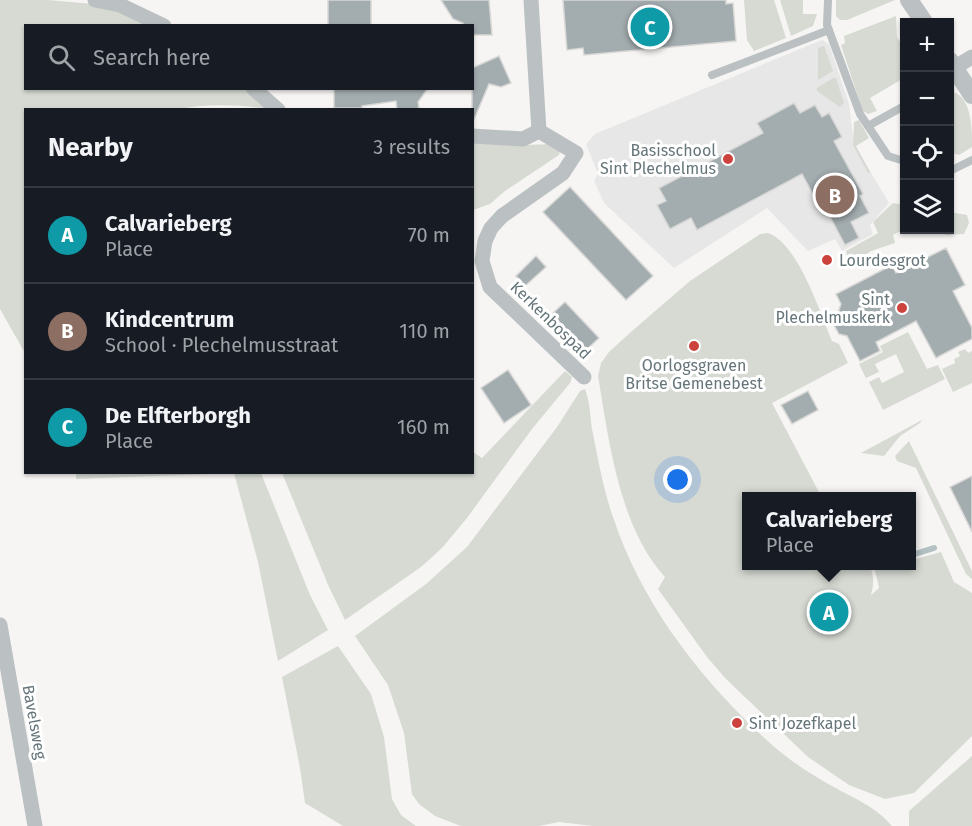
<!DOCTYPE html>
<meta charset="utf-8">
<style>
body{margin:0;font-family:"Fira Sans",sans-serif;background:#20242c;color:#f1f3f6}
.controls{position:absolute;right:18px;top:18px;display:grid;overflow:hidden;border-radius:0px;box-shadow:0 2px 4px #0004}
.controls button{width:54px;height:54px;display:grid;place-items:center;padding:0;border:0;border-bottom:2px solid #363941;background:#171b24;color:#f1f3f6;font:30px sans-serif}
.you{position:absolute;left:678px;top:480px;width:21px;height:21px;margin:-15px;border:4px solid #fff;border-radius:50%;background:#1a73e8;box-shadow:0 0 0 9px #1a73e833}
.badge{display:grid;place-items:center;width:39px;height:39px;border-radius:50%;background:#ea580c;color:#fff;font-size:20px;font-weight:700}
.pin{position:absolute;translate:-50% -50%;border:3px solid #fff;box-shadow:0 2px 6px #0006}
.popup{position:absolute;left:742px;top:492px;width:174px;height:78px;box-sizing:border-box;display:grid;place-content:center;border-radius:0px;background:#171b24;filter:drop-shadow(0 2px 4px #0005);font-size:20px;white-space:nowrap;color:#9ea1a6}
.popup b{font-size:22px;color:#f1f3f6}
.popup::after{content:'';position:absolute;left:50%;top:100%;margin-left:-12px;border:12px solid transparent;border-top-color:#171b24}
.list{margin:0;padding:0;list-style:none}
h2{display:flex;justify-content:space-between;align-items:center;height:78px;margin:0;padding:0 24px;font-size:26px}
h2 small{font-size:20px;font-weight:400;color:#9ea1a6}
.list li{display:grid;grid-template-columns:39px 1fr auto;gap:18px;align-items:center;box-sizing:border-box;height:96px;padding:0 24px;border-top:2px solid #363941}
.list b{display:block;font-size:22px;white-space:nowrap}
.list p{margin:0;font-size:20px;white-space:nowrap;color:#9ea1a6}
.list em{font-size:20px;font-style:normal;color:#9ea1a6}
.icon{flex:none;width:33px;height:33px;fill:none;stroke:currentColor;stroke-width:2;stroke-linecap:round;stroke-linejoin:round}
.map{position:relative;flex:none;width:972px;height:826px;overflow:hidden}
.search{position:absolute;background:#171b24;box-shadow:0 2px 4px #0004;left:24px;top:24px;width:450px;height:66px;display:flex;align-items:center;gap:15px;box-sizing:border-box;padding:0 21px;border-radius:0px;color:#9ea1a6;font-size:22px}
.panel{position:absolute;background:#171b24;box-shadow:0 2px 4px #0004;left:24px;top:108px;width:450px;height:366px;border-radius:0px}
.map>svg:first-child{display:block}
.built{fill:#e6e7e6}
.green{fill:#d7dad3}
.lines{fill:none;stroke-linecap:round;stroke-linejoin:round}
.stream{stroke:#b3c1c2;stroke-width:6}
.building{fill:#a3acaf;stroke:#d7d7d5;stroke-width:1.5}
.service{stroke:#bbc0c2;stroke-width:8}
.minor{stroke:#bbc0c2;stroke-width:15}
.tertiary{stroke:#bbc0c2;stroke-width:18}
.poi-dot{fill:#cc433d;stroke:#fff;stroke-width:2}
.labels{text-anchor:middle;stroke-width:6;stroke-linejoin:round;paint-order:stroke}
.poi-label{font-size:16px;fill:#65757a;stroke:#fff;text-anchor:end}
.street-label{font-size:16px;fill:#65757a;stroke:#fff}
</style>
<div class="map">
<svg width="972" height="826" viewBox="0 0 972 826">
<rect width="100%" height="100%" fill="#f6f5f3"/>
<path class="built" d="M822,40L829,44L849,104L854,144L889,203L870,225L873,234L842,251L835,239L808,251L767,208L674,268L604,203L594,181L598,174L586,144L595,134Z"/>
<g class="green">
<path d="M0,0H48L105,5L157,25L26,26V88L245,89L272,109C239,105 207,103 174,110H26L25,353L0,309Z"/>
<path d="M744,0H774L786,38L754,51L747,40Z"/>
<path d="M780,0H803V14H817L813,26L791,36Z"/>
<path d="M836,0H895L847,20H840L836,16Z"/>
<path d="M896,16L897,37L904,48V78L870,98L877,111L868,114L863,111L860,103L841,45L845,43L844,36Z"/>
<path d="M824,46L833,71L818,80V48Z"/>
<path d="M833,78H836L844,103L840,107L817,91V88Z"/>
<path d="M950,91C972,95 972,128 972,147L959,155L950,152Z"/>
<path d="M859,120L869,138L856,146L870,172L868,173L853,145L854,122Z"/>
<path d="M472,143L522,145L557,144L561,148L559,155L505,191L490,204L473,210Z"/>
<path d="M893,203L904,205V229L893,235L895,243L871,251L845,269L848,260L846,251L878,233L873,222Z"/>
<path d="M950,212L967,215L969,223L964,234L945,235V230H950Z"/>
<path d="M768,233C798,243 820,313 832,341L839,344L848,363L772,403L821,496H746V566H870C874,578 874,584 871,595L879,588L875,570L892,566H912V560L941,552L954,582L972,593V736L914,793L885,799L849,785L808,757L726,679L707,657L658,589L665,577C619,527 609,441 598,376L601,363L609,352L632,331L690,281L760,234Z"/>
<path d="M908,332L927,369L938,365L945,379L883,410L869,382L879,377L882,383L904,372L896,354L875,364L879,372L866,378L859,364L883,352L880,346Z"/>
<path d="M965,349L968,353L972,351V383L953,392L942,369L955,363L954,359L960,356L958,352Z"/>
<path d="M565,371L572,377L570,383L532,429L467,518L442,548L421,567L345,620L329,587L282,473L472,472L473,452L482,458Z"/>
<path d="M585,389C590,402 590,415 592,429C598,458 603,489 613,517C640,599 694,671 756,730C780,754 803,770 832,786C855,799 875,806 892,826H593L559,822L539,826H461L435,816L419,804L412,794L404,733L388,685L355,636L426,584L467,547L557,427L580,391Z"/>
<path d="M922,420L920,423L900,436L884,456L861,453Z"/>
<path d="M909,441L972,571V579L966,574L916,468L897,461L895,456Z"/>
<path d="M76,473V472L234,473L78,479H76Z"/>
<path d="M234,473H261L310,595L328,630L278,661L258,562Z"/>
<path d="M338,646L371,694L384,737L392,799L401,815L416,826H343L305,803L300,768L282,677Z"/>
<path d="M972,756V826H909V811Z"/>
</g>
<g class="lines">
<path class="stream" d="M912,555L934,548"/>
</g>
<g class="building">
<rect x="328" y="0" width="43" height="25"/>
<path d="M441,0H489L492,35H472V26H463V23L453,19Z"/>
<path d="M563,0H726V4L733,3L736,41L584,55L583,48L567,50Z"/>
<path d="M499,56L511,83L501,87L489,84L472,124V68Z"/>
<path d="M334,88H428L418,102L419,108L411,110H397L396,101L362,106V108H334Z"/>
<path d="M794,103L800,113L815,105L822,117L829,113L842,137L834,141L863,194L860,196L869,213L851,222L859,238L845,245L828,213L824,215L802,174L697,230L691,218L670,229L657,205L666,201L659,188L684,175L686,168L692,165L699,167L763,133L757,123Z"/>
<path d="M570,187L653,276L626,300L543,212Z"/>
<path d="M946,248L965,285L953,291L972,328V339L936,358L916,321L876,342L880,351L860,361L847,336L839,334L834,325L841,304L836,294L892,265L896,273Z"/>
<path d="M536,256L546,267L525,286L516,276Z"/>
<path d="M565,302L599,338L585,351L552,314Z"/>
<path d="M508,370L531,405L504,423L481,388Z"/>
<path d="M808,391L818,410L792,424L781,405Z"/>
<path d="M972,476V532L950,487Z"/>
</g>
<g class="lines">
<g class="service">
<path d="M828,0L827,25L860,114L888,156L904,161"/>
<path d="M712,75L829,30"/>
<path d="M868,126L904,106"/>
<path d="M950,171L972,160"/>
</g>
<g class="minor">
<path d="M95,0L120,5L164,26"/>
<path d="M531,0L539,131"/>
<path d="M954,68L972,57"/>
<path d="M253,88L278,110"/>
<path d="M539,131L576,153L563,173L502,216L491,228L485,241L482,261L490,287L584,377"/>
<path d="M472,136L523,139L539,131"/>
<path d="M0,625L35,826"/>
</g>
<g class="tertiary">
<path d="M909,0L924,22"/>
<path d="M950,61L972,95"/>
</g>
</g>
<g class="poi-dot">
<circle cx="728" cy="159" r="6"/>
<circle cx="827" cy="260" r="6"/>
<circle cx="902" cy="308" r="6"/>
<circle cx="694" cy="346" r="6"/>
<circle cx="737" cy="723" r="6"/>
</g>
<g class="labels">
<g class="poi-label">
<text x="716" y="156">Basisschool<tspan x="716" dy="18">Sint Plechelmus</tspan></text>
<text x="839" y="266" text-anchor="start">Lourdesgrot</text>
<text x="890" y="305">Sint<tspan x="890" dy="18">Plechelmuskerk</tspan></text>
<text x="694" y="371" text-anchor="middle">Oorlogsgraven<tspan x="694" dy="18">Britse Gemenebest</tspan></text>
<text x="749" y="729" text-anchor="start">Sint Jozefkapel</text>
</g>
<g class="street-label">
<text transform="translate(551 320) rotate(44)" y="6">Kerkenbospad</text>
<text transform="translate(35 722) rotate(80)" y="6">Bavelsweg</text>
</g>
</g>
</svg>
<div class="controls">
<button>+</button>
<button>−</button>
<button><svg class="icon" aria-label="locate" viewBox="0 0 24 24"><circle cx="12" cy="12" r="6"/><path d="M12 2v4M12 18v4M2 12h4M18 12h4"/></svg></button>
<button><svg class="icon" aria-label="layers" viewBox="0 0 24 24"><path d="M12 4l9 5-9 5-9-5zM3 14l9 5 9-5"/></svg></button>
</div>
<div class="you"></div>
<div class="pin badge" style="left:829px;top:612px;background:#0f9aa8">A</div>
<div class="popup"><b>Calvarieberg</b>Place</div>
<div class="pin badge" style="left:835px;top:195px;background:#8d6e63">B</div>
<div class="pin badge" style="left:650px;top:27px;background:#0f9aa8">C</div>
<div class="search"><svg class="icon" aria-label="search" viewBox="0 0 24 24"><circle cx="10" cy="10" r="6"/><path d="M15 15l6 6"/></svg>Search here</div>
<section class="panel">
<h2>Nearby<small>3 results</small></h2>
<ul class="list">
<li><span class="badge" style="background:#0f9aa8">A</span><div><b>Calvarieberg</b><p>Place</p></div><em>70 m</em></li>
<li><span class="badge" style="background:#8d6e63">B</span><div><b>Kindcentrum</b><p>School · Plechelmusstraat</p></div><em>110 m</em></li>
<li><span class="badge" style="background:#0f9aa8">C</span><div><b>De Elfterborgh</b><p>Place</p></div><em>160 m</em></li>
</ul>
</section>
</div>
